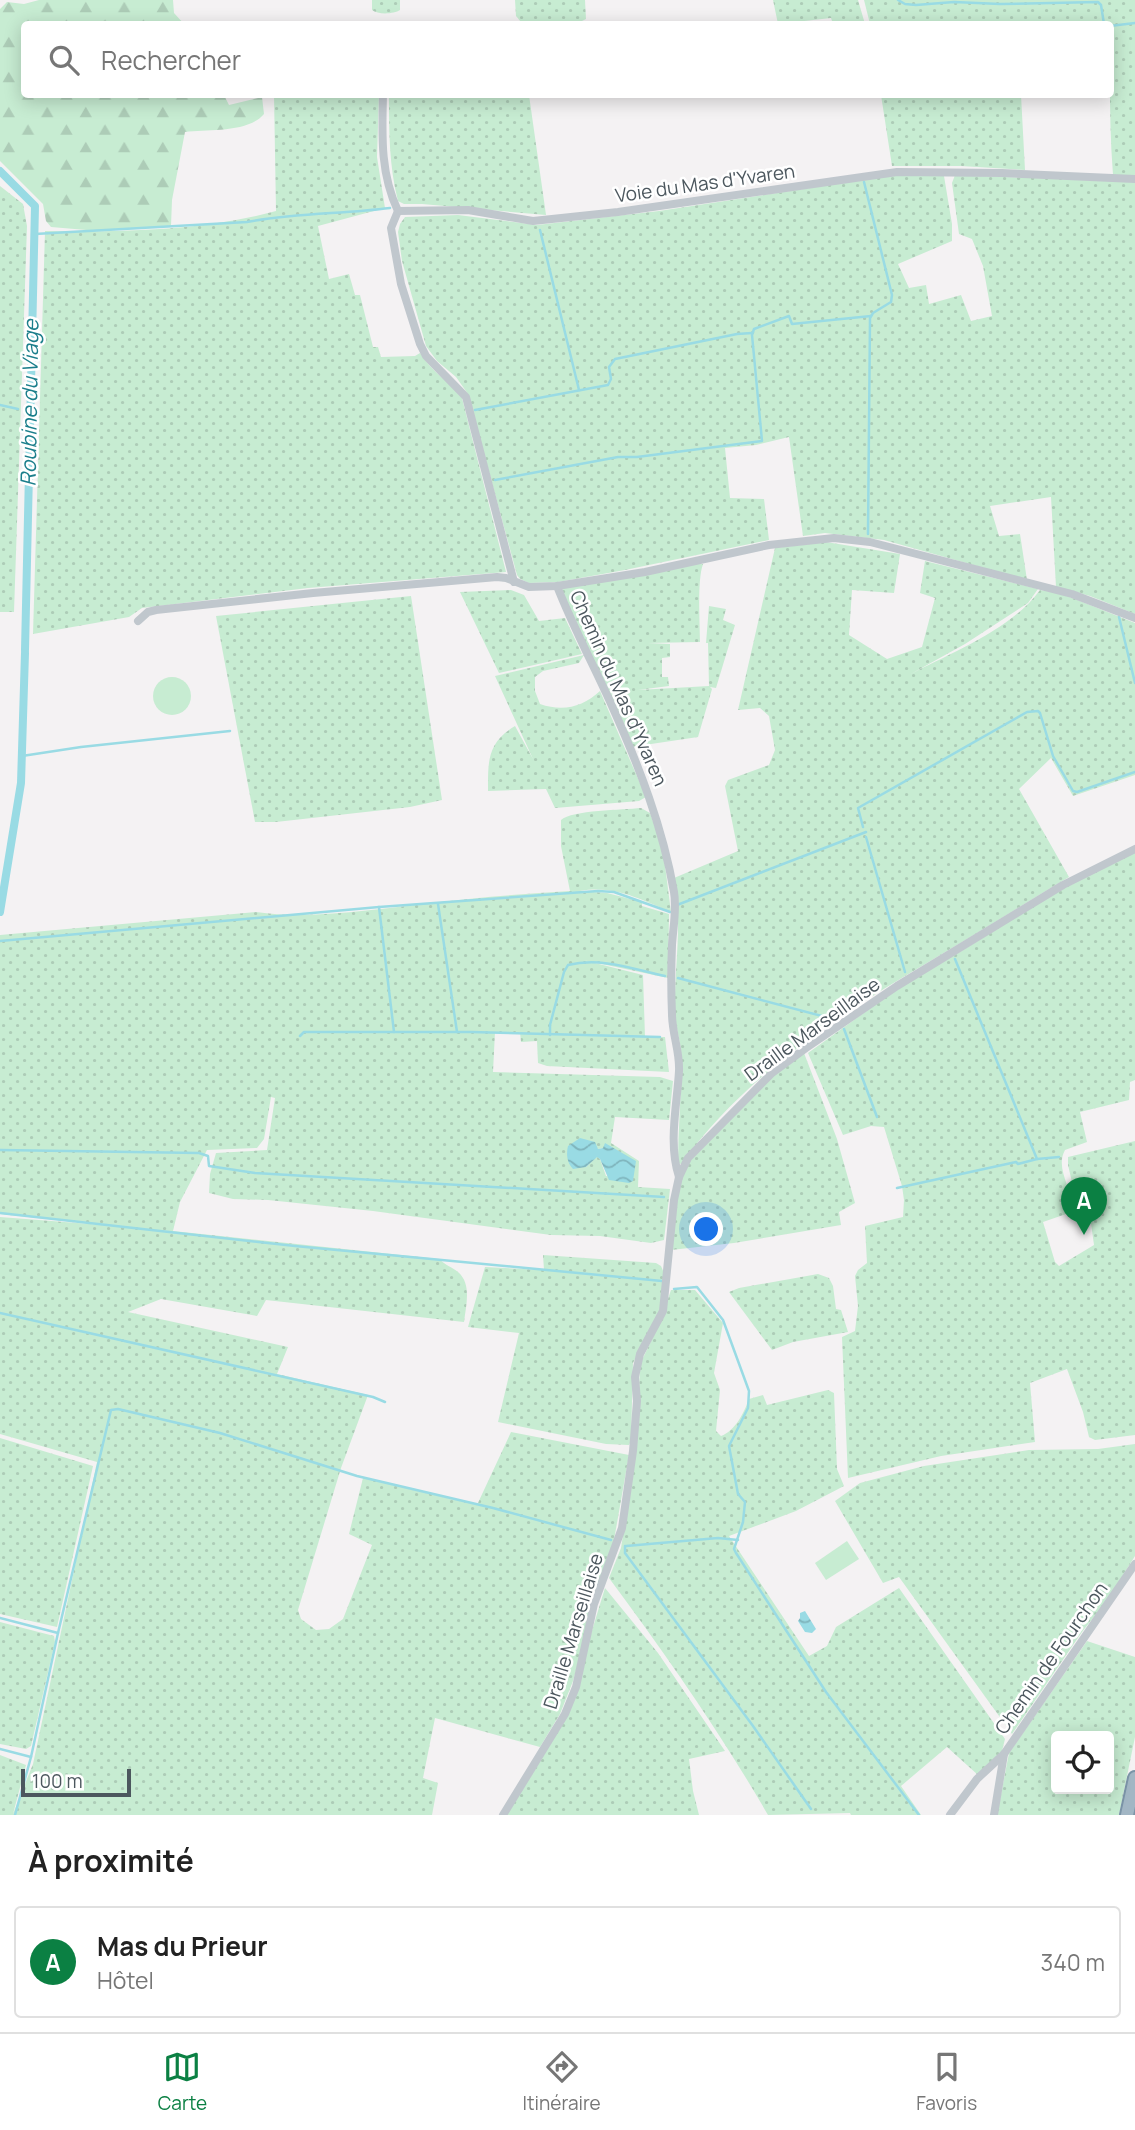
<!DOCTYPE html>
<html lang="fr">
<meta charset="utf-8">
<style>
body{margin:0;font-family:Manrope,sans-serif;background:#f6f6f6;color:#222}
.controls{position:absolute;right:21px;bottom:21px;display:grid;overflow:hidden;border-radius:7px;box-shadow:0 4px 18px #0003}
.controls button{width:63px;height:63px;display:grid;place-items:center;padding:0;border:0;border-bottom:2px solid #e0e0e0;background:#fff;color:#222;font:35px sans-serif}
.scale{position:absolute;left:21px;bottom:18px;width:110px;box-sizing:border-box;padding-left:7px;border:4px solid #4c575e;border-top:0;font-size:19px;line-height:24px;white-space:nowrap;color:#4c575e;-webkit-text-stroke:5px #fff;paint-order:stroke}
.you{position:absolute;left:707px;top:1230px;width:24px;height:24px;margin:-18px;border:5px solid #fff;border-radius:50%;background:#1a73e8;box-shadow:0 0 0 10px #1a73e833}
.badge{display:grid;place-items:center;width:46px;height:46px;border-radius:50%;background:#0b8043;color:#fff;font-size:23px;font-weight:700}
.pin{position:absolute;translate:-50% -58px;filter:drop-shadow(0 2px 4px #0008)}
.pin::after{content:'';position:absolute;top:37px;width:24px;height:21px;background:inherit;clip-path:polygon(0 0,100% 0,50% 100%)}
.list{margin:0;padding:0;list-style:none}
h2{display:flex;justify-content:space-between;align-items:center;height:91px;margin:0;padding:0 28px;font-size:30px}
h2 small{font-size:23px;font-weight:400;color:#767676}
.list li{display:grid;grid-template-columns:46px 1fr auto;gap:21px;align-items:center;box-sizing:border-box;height:112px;margin:0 14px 14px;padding:0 14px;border:2px solid #e0e0e0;border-radius:7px}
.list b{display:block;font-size:26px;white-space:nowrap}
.list p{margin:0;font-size:23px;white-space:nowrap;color:#767676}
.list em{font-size:23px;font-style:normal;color:#767676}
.icon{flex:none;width:38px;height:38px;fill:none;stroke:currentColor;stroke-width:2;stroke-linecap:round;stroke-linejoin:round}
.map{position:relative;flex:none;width:1135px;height:1815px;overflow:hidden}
.search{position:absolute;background:#fff;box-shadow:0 4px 18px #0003;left:21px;right:21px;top:21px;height:77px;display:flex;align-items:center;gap:18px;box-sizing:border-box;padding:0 24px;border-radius:7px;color:#767676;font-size:26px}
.sheet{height:217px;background:#fff}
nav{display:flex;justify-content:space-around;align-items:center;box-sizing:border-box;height:98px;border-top:2px solid #e0e0e0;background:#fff;font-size:19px;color:#767676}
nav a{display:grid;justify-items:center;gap:4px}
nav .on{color:#0b8043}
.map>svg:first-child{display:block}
.grass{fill:url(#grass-dots);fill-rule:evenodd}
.forest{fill:url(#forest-firs)}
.garden{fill:#c7ecd2}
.water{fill:url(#water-waves)}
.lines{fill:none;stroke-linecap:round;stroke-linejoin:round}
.stream{stroke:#99dbe4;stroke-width:2.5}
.canal{stroke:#99dbe4;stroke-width:8}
.trunk-casing{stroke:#7b94a7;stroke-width:16}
.minor{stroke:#c0c7cd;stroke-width:8}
.trunk{stroke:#a2b6c4;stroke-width:12}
.labels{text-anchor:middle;stroke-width:5;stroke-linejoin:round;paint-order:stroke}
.street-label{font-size:19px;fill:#4c575e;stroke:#fff}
.water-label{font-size:21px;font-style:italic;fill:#1b7e8b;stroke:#fff}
</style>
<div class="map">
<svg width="1135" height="1815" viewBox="0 0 1135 1815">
<defs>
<pattern id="grass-dots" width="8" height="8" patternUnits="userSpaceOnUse" patternTransform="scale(1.75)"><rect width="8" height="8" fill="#c7ecd2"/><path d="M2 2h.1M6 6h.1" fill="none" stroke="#adccb7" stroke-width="1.8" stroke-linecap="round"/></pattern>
<pattern id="forest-firs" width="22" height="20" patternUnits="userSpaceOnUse" patternTransform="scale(1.75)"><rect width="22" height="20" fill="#c7ecd2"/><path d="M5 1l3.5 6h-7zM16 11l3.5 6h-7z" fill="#adccb7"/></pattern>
<pattern id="water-waves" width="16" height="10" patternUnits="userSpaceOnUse" patternTransform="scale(1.75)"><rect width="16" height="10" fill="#99dbe4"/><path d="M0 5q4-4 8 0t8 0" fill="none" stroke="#7fb4bc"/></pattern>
</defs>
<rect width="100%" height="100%" fill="#f4f2f3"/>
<g class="grass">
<path d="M372,0H400V10C394,14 378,15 372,10Z"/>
<path d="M515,0H585L586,19L582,21L521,22L516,16Z"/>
<path d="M773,0H858L865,24H833L831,18L778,24Z"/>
<path d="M864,0H1135V175H1113C1109,124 1110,76 1110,24H870Z"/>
<path d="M274,95H379L377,157L385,208L318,226L329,279L349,274L355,295H360L373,347H378L381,357L415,356L420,353C431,371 449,381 462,398L506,572L308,588L142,608L129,617L33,634L45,231C120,232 203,231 276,211Z"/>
<path d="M389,95H529L546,215L422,204H404L398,201C389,166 389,131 389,95Z"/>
<path d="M881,95H1021L1025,170L961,166H892Z"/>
<path d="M895,175L944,176L952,224V241L898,264L909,288L926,285L929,304L961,295L971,321L992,316L983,266L972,239L959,234L952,183L955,175L1135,182V614L1090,596L1056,587L1051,497L990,506L999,536L1020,534L1027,580L884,540L825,533L803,536L789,437L756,445L725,448L730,498L764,499L769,540L625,570L558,582L529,583L520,579L517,575L468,394L456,377L437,361L426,346L402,261L398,232L400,224L405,217L458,215L537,225L659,211Z"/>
<path d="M0,186L23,204L27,226L14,612H0Z"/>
<path d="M826,542L900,554L894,593L852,590L849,635L887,659L922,647L935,598L920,593L925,561L1038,589L1028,603L965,644L909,675C951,653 1012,629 1040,590L1060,593L1135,623V775L1073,796L1051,758L1019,789L1069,877C1021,906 974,935 927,963C835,1017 744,1077 681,1164L678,1163C678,1127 682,1091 681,1055C681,1040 675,1026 675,1012C674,965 683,926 674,878L738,851L725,786L728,780L769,765L775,750L769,716L760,708L738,710L775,548Z"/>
<path d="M689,564H703C697,581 700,621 700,642L648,643L670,644V657L662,658V677H668L669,686L638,690L709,686L708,643H706L709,606L726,609L723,620L735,625L716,688L710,687L712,689L698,737L631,747L562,591L563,588Z"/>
<path d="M511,590L524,595L539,621L565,618L582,654L499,673L460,592Z"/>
<path d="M411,596L442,800L410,807L276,822H255L216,616Z"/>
<path d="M584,655L579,663L543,671L535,677V691L540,704C563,712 583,707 600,691L646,797L639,801L555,808L546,789L488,791C488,761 487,743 515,726L533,759L495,676Z"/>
<path d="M641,808L650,813L663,850L671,912C639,899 615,885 580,891L607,893L642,902V906L669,914L668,978L583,960L643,975L645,1037H665L669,1072L547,1066L538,1063L537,1041L521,1042L520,1032H495L493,1072L660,1077L673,1081L669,1120L615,1117L611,1143L639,1161L638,1187L670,1189L664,1240L651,1243L600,1236L551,1235L373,1211L268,1200L233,1199L209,1193L210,1174L216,1153L267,1150L275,1098L271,1097L264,1139L257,1148L207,1150L180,1202L173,1231L439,1259C445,1265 452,1267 458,1272C472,1284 466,1305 464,1322L266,1300L257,1316L161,1299L128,1312L288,1347L277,1374L368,1395L341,1468L298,1610L301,1619L316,1630L329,1629L343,1619L372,1545L349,1534L363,1478L477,1505L511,1432L629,1455L614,1540L573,1681L560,1714L540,1747L435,1718L423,1778L438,1783L432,1815H0V1755L26,1765L13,1814L33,1764L97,1462L0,1434V1217L103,1225L0,1214V935L256,912C312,920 376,909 432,903C478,897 524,894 570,891L561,846V820C572,810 623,810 641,808ZM595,1147L598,1149L603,1148L633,1181L606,1176L600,1159L597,1156L586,1167L567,1152Z"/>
<path d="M1135,852V1080L1130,1082L1129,1100L1080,1112L1087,1142L1065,1150C1054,1170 1075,1191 1072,1212L1043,1222L1055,1262L1059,1266L1094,1245L1089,1209L1078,1208L1068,1165V1157L1135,1141V1435L1095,1440L1089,1437L1083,1412L1067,1369L1030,1383L1035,1442L941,1456L848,1478L842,1337L855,1331L858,1306L855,1276L858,1270L867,1263L865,1226L903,1217L904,1200L902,1186L884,1127L871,1126L843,1135L808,1053L907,982L960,952L1053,894Z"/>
<path d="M804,1053L837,1139L855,1203L839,1212L841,1225L734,1243L671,1250L678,1186L690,1161L769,1079Z"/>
<path d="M543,1255L656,1263L661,1266L664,1273L660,1311L633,1363L631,1441L629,1445L606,1444L498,1422L519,1333L468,1327L485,1267L544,1270Z"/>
<path d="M818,1274L829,1278L833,1286L836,1309L841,1310L848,1332L793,1342L772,1350L729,1292L739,1288Z"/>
<path d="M671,1290H695L723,1323L714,1373L720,1390L716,1431L721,1436C735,1431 744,1413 749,1399L763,1395L767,1405L828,1390L834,1393L837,1469L844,1486L796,1511L729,1536L809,1656L827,1646L836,1627L899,1588L1005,1739L1002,1751L978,1775L947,1747L901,1786L921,1815H851L850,1813L768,1815C720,1732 666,1655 609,1578L621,1548L637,1446L640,1364L659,1325Z"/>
<path d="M0,1438L93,1466L57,1627L0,1614Z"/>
<path d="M1135,1444V1556L1108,1599L1082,1632L1012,1734L899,1577L883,1583L835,1501L860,1483L924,1466L1029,1450L1098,1449Z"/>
<path d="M605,1588L658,1653L725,1751L689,1759L693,1791L699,1815H507L564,1722Z"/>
<path d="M0,1622L54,1636L55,1642L31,1746L26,1749L0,1744Z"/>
<path d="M1087,1641L1135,1657V1737L1119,1815H997L1009,1753ZM1056,1736H1109V1789H1056Z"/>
</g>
<path class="forest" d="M39,0H173L174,13L184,24H24V94L224,95L229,105L262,97L264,114C248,133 209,129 185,132L172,200L171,226L98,231L51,227L46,221L43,204L0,161V9L7,2L24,4Z"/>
<g class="garden">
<circle cx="172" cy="696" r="19"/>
<path d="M847,1541L859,1559L826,1580L815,1563Z"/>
</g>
<g class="water">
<path d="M580,1138L595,1142L598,1149L603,1148L605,1143L636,1161L633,1181L629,1183L609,1180L600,1159L597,1157L586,1167L573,1169C567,1163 566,1154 568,1146Z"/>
<path d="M805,1611L816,1629L812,1633L805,1632L798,1621L800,1618V1613Z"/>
</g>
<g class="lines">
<g class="stream">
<path d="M898,0L905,4L916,5L954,2L1000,4L1098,2L1101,5L1104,24"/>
<path d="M1110,26L1135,23"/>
<path d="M864,182L892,295L891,302L873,313L870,318L868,534"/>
<path d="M540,230L579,390"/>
<path d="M35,234L247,222C294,213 343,214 390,208"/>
<path d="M0,405L18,409"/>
<path d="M30,410V411"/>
<path d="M475,410L608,385L611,379L609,367L615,359L737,334L752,333"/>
<path d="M495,480L618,457H637L762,441L752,335L754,329L789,316L792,324L871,316"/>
<path d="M1119,617L1135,683"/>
<path d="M22,756L81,747L230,731"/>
<path d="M863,827L858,808L1027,712L1038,711L1040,713L1053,756L1073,791L1077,792L1135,772"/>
<path d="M866,837L905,972"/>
<path d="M438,904L457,1032"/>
<path d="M677,905L866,832"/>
<path d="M379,907L394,1032"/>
<path d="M0,941L379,907L598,891L614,892L670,912"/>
<path d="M955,959L1037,1159"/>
<path d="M678,978L837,1020"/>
<path d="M844,1029L877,1117"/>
<path d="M550,1035V1025L564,972L568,965C601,957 633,969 665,976"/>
<path d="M300,1036L304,1032H471L660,1037"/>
<path d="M0,1150L199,1153L208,1156L209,1166L255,1173L664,1197"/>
<path d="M897,1188L1016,1162L1018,1164L1037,1159L1059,1157"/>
<path d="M0,1213L295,1246L662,1281"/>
<path d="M674,1289L697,1287L723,1320L749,1391L748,1408L729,1446L738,1494L745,1502L743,1522L734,1549L736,1553L826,1692L919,1815"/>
<path d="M0,1313L373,1397L385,1402"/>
<path d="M625,1546V1553L753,1726L811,1809"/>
<path d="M626,1546L718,1538L738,1540"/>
<path d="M0,1618L58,1633"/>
<path d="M0,1749L31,1757"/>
<path d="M15,1815L31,1757L58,1633L111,1410L118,1409L220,1433L357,1476L493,1508L611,1540"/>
</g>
<g class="canal">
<path d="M0,171L35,206L25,650"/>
<path d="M0,912L21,783L25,653"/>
</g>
<defs>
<path id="trunk" d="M1127,1815L1135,1778"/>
</defs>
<use href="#trunk" class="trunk-casing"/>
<g class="minor">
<path d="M383,94C382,135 380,173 398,211L468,210L533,221L618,212L897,172L1002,173L1135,179"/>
<path d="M398,211L391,228L401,284L420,344L426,356L466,397L514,582"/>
<path d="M557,586C573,627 594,666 612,706C639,766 663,828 674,892C677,909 673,928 672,945C671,968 671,991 672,1014C672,1034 680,1051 679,1071C677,1106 668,1143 679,1177"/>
<path d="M138,621L148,612L156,610L313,593L497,577L506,578L529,587L557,586L645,572L769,545L834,538L870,542L1072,594L1135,618"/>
<path d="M503,1815L565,1714L576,1687L594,1604L622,1528L633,1451L637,1401L635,1377L640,1354L663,1311L674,1200L679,1177L688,1158L772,1073L806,1048L897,986L1063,885L1135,849"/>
<path d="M950,1815L977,1779L1004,1754"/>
<path d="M994,1815L1004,1754L1135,1564"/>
</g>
<use href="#trunk" class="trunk"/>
</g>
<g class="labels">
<g class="street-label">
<text transform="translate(705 183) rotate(-8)" y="7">Voie du Mas d'Yvaren</text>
<text transform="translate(619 688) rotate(66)" y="7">Chemin du Mas d'Yvaren</text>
<text transform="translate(812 1029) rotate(-36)" y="7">Draille Marseillaise</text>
<text transform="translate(573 1631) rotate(-73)" y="7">Draille Marseillaise</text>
<text transform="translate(1051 1658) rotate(-55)" y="7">Chemin de Fourchon</text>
</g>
<g class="water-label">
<text transform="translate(30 403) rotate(-89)" y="7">Roubine du Viage</text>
</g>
</g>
</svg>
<div class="controls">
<button><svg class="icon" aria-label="locate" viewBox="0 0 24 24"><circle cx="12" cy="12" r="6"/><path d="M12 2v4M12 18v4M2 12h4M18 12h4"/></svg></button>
</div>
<div class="scale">100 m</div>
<div class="you"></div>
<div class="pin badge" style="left:1084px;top:1235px">A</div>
<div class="search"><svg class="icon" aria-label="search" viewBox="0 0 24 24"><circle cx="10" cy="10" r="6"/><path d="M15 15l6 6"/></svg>Rechercher</div>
</div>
<section class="sheet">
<h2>À proximité<small></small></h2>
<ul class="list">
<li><span class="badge">A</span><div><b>Mas du Prieur</b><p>Hôtel</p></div><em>340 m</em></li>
</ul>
</section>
<nav>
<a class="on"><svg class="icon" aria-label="map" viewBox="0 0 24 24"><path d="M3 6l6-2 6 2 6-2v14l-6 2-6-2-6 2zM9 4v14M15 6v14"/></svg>Carte</a>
<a><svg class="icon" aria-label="directions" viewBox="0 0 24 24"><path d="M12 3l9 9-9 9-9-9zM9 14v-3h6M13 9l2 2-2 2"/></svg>Itinéraire</a>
<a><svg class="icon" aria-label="saved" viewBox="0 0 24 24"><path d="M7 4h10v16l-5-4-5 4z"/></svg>Favoris</a>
</nav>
